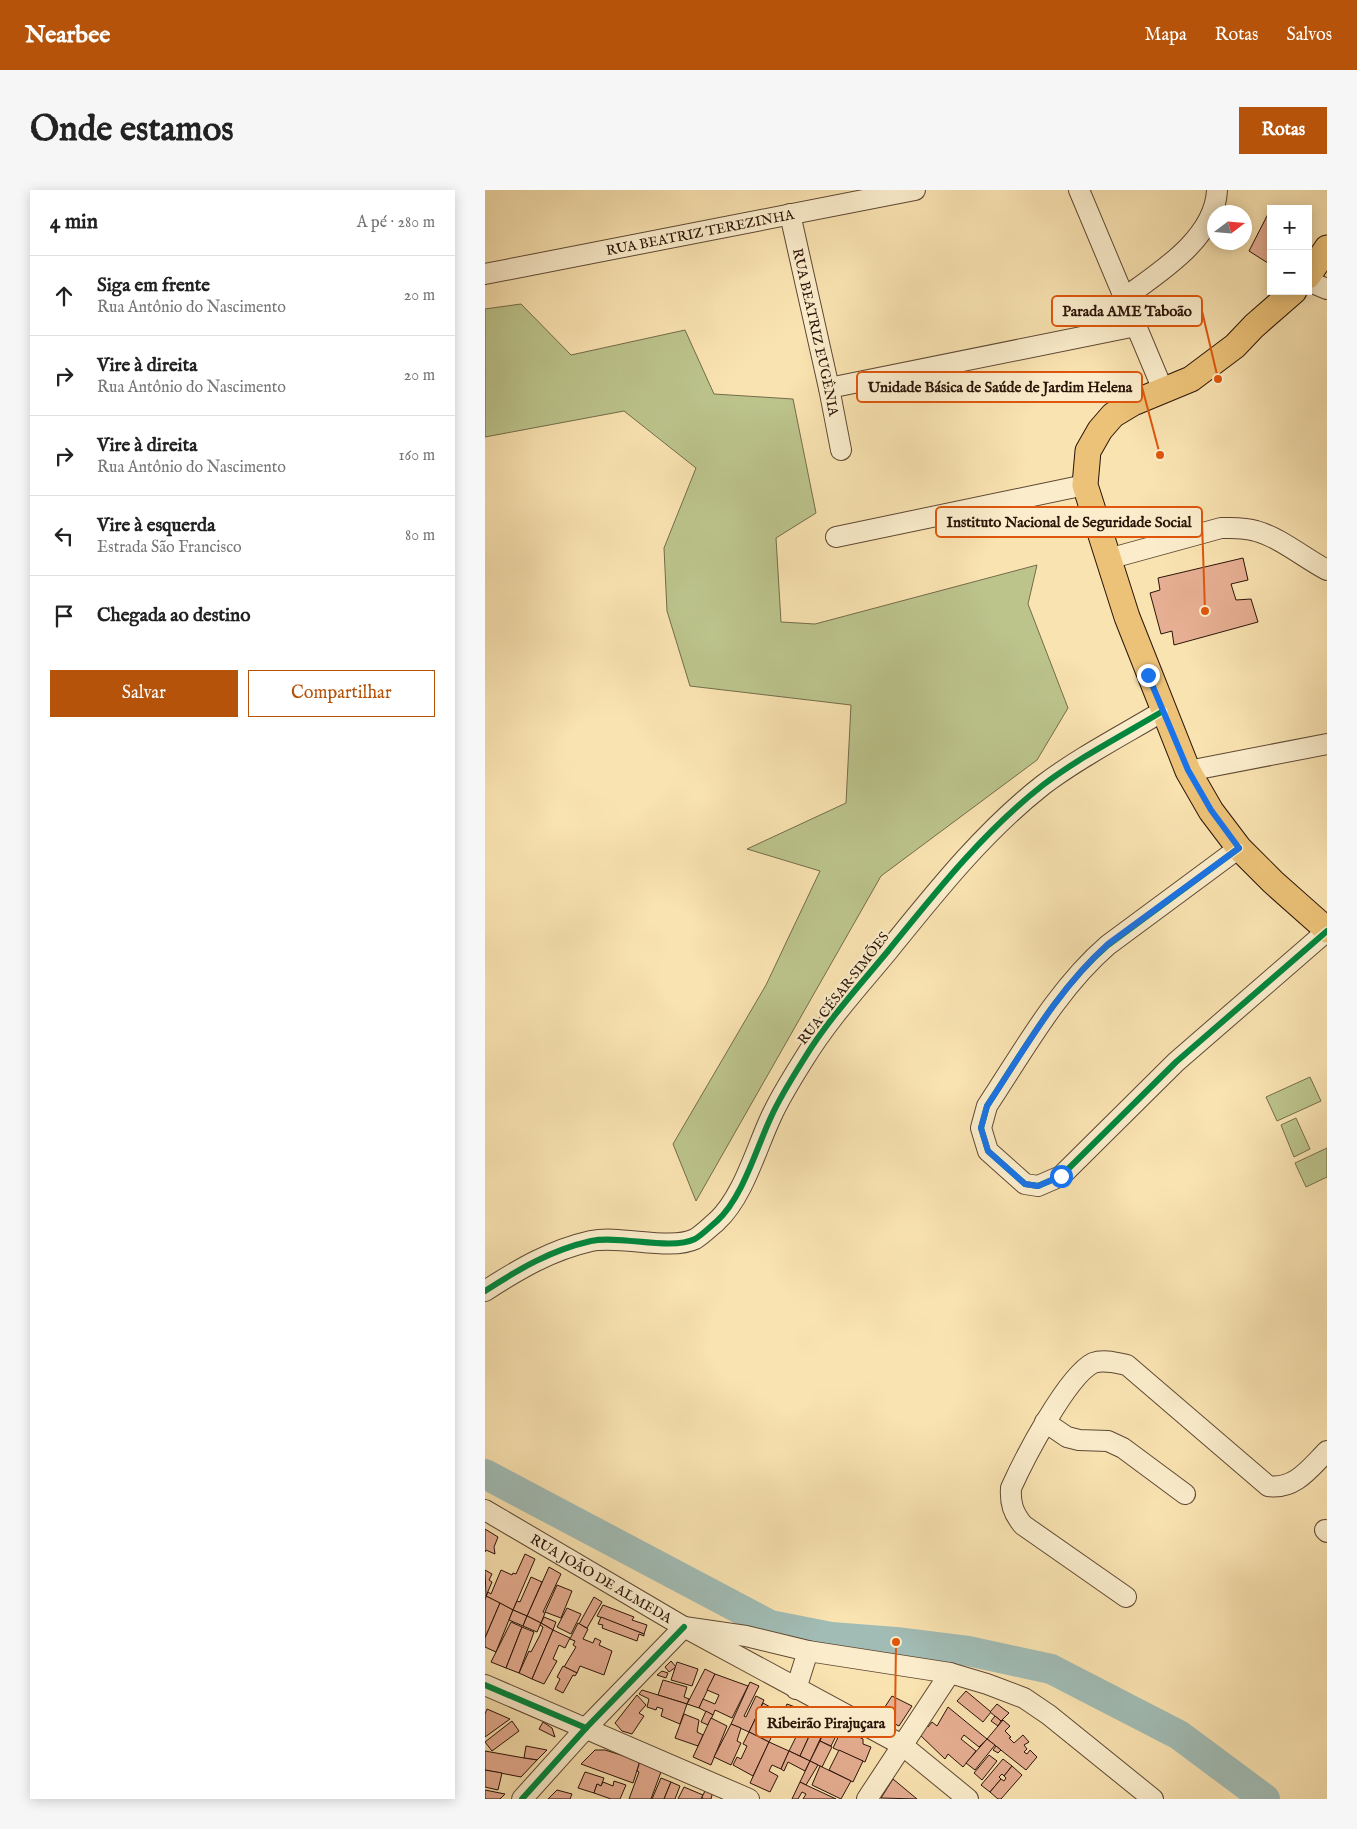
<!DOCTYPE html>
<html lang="pt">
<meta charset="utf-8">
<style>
body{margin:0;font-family:"IM FELL English",serif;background:#f6f6f6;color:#222}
.controls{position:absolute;right:15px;top:15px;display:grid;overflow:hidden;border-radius:0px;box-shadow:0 2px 12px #0003}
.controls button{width:45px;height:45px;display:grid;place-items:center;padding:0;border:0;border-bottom:1px solid #e0e0e0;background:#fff;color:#222;font:25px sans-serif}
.compass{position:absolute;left:722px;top:15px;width:45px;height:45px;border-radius:50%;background:#fff;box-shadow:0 2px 12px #0003;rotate:74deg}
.stop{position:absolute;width:15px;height:15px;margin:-11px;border:4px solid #1a73e8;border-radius:50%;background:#fff}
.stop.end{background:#1a73e8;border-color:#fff;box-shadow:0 1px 5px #0008}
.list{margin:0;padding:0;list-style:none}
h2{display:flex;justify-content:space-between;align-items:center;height:65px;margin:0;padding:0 20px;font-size:21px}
h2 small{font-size:16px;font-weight:400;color:#767676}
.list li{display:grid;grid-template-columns:32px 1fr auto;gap:15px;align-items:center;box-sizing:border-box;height:80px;padding:0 20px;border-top:1px solid #e0e0e0}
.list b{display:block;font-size:19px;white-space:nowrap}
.list p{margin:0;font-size:16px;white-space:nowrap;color:#767676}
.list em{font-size:16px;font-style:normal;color:#767676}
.actions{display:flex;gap:10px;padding:15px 20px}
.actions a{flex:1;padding:11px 0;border:1px solid #b45309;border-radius:0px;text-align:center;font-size:18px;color:#b45309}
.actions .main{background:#b45309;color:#fff}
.icon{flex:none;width:28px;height:28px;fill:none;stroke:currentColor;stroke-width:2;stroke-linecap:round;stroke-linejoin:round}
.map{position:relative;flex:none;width:842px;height:1609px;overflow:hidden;border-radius:0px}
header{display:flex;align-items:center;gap:30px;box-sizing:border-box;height:70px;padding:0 25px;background:#b45309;color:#fff}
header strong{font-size:24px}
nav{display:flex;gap:28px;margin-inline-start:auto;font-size:18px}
.intro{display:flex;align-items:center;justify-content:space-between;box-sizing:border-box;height:120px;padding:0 30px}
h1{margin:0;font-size:35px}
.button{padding:12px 22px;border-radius:0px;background:#b45309;color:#fff;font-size:18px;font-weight:700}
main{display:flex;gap:30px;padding:0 30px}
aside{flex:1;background:#fff;border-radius:0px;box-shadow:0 2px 12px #0003}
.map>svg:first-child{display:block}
.green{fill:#bcc48c;stroke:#746c4a}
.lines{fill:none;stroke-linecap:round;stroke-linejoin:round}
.river{stroke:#a1bcb5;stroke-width:30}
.building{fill:#e6ae92;stroke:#2b1409}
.minor-casing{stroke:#5e4833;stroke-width:22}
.major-casing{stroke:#2b1409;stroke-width:27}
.minor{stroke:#fbedcc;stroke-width:20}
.major{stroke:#ecc278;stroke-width:25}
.cycleway-casing{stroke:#fbedcc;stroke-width:9}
.cycleway{stroke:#00873e;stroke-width:6}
.route{stroke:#1a73e8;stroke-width:6}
.labels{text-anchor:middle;stroke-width:4.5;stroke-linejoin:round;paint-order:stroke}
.street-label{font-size:14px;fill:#2b1409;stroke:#fbedcc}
.leader{fill:none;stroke:#df560c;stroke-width:2}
.callout-dot{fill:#df560c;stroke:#fbedcc;stroke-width:2}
.callout{fill:#fbedcc;stroke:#df560c;stroke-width:2}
.callout-label{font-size:15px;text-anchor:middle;font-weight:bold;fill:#2b1409}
</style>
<header>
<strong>Nearbee</strong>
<nav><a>Mapa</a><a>Rotas</a><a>Salvos</a></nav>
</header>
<div class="intro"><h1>Onde estamos</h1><a class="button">Rotas</a></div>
<main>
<aside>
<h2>4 min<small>A pé · 280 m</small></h2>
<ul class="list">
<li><svg class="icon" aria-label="ahead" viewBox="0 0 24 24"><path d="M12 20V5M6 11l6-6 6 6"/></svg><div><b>Siga em frente</b><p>Rua Antônio do Nascimento</p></div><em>20 m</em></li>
<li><svg class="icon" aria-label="right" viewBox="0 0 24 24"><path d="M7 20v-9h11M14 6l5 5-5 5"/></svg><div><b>Vire à direita</b><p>Rua Antônio do Nascimento</p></div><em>20 m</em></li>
<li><svg class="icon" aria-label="right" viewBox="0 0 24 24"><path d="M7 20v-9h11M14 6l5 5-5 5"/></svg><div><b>Vire à direita</b><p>Rua Antônio do Nascimento</p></div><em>160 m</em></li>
<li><svg class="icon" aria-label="left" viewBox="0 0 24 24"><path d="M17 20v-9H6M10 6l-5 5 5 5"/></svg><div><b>Vire à esquerda</b><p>Estrada São Francisco</p></div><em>80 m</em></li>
<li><svg class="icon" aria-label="arrive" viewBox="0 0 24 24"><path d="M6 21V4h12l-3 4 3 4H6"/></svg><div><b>Chegada ao destino</b></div></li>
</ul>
<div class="actions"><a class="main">Salvar</a><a>Compartilhar</a></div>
</aside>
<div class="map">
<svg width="842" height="1609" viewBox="0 0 842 1609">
<rect width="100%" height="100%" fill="#f9e3b1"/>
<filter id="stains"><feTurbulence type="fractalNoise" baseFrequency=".004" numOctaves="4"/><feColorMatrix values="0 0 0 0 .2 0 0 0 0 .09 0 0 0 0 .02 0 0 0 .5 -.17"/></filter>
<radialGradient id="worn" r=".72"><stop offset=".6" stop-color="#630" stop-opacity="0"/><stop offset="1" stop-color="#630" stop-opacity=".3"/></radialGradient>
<g class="green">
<path d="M36,114L86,165L200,140L229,204L308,209L331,323L291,348L296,432L330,434L552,375L543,414L583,518L552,570L396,686L211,1011L188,954L281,795L335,681L262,659L361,613L366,515L205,496L182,421L179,358L211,278L139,221L0,247V119Z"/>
<path d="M825,887L836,911L792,931L781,907Z"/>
<path d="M811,928L825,959L809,967L796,935Z"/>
<path d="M842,958V987L821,997L810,973Z"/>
</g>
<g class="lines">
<path class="river" d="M0,1284L285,1435L346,1447L411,1452L483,1461L566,1479L694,1545L780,1609"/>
</g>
<g class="building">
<path d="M783,24H786V75L764,61Z"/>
<path d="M758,368L763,390L746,394L751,410L766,409L773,432L689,455L687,441L676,444L665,403L675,400L673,388Z"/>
<path d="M0,1339L13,1347L9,1357L10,1364L1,1360L0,1362Z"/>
<path d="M40,1364L50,1369L28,1420L1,1406L3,1402L6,1404L16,1380L27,1385L28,1383L31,1384Z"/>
<path d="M64,1377L76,1384L58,1422L60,1423L56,1433L42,1426Z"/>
<path d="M0,1380L7,1384L4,1390L7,1392L1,1406Z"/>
<path d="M46,1387L57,1392L42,1426L28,1420L32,1411L35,1412Z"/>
<path d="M72,1395L87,1401L76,1428L60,1422Z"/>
<path d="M1,1406L15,1413L0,1448V1410Z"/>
<path d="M109,1407L117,1412L102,1438L94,1434Z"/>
<path d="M15,1413L28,1420L11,1462L0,1457V1448Z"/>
<path d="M118,1415L149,1427L147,1430L162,1435L159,1444L112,1426Z"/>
<path d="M82,1418L96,1424L86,1444L72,1437Z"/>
<path d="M28,1420L42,1426L38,1436L24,1430Z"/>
<path d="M42,1426L56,1433L52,1442L38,1436Z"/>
<path d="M59,1427L71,1432L68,1440L56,1433Z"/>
<path d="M116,1427L159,1444V1446L154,1444L152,1451L117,1438L118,1435L113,1434Z"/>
<path d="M26,1432L37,1437L21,1478L6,1472Z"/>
<path d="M56,1433L68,1440L47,1489L34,1483L44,1461L46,1462L55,1445L58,1437L55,1435Z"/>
<path d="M93,1433L103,1439L98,1449L108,1453L110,1448L116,1451L114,1455L127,1461L119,1485L95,1476L92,1483L79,1477L91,1457L88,1455L90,1451L85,1449Z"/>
<path d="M37,1437L49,1442L34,1483L21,1478Z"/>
<path d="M68,1440L85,1448L80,1458L74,1455L68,1469L72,1471L59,1494L47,1489Z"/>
<path d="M186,1471L191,1477L184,1482L180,1477Z"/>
<path d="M192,1472L213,1479L207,1496L186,1490Z"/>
<path d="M78,1476L92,1483L90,1486L88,1485L78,1503L70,1499L75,1489L72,1487Z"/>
<path d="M220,1479L230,1484L214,1518L202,1514Z"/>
<path d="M177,1481L183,1483L181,1488L172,1485Z"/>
<path d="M230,1484L263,1496L247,1528L230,1520L228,1525L214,1518L218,1509L230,1514L234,1505L222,1500Z"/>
<path d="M178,1490L202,1497L199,1507L204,1509L202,1514L173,1505Z"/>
<path d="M265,1492L274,1496L259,1526L261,1527L271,1506L279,1510L264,1542L246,1534Z"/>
<path d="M157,1500L202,1514L195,1534L176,1526L178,1519L172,1517L171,1520L162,1517L164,1509L154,1504Z"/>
<path d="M481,1501L506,1522L498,1532L472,1511Z"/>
<path d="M152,1505L161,1515L154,1523L159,1526L147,1544L137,1541L130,1533Z"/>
<path d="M407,1506L427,1516L414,1536L394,1526Z"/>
<path d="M278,1513L287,1518L281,1529L293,1534L284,1552L264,1542Z"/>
<path d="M302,1514L321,1521L308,1546L299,1541L305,1528L302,1526L296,1538L292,1536Z"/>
<path d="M512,1514L524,1523L516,1531L505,1522Z"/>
<path d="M463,1517L502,1549L494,1557L479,1545L476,1549L491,1561L478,1577L463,1564L460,1569L434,1544L441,1534L443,1537L447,1532L452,1536Z"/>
<path d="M2,1519L25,1529L0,1547V1524Z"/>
<path d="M221,1521L228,1525L223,1535L216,1532Z"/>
<path d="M327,1521L334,1525L315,1566L304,1561L320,1529L323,1530Z"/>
<path d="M199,1524L214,1530L212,1542L218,1545L213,1556L190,1548Z"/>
<path d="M334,1525L344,1530L325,1571L315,1566Z"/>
<path d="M510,1526L516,1531L513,1536L506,1531Z"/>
<path d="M226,1528L242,1536L226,1575L208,1567Z"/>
<path d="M344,1530L356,1536L346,1556L335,1551Z"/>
<path d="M518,1530L525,1536L520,1541L526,1547L524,1548L529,1553L538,1545L544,1552L539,1555L542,1559L539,1562L542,1564L545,1560L552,1567L541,1580L502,1549Z"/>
<path d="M27,1531L34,1541L7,1561L0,1552Z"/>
<path d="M58,1532L67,1538L70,1547L54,1539Z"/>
<path d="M246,1534L256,1538L252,1551L256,1553L246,1575L229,1567Z"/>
<path d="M357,1539L378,1549V1554L386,1557L380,1572L348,1558Z"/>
<path d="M264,1542L284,1552L268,1586L248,1575L252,1567L256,1569L262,1556L258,1554Z"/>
<path d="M502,1549L510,1555L490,1580L481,1573Z"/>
<path d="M335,1551L347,1557L337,1577L325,1571Z"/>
<path d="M284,1552L304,1561L296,1579L287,1575L284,1581L293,1586L285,1602L265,1593Z"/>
<path d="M41,1556L62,1560L52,1570L39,1568Z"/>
<path d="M511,1556L516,1560L513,1563L508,1560Z"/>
<path d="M110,1560H120L155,1571L148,1593L96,1574Z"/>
<path d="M354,1560L378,1571L368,1592L344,1580Z"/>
<path d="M0,1561L39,1568L52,1570L36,1587L0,1580Z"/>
<path d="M304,1561L325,1571L320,1581L303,1572L299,1581L296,1579Z"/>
<path d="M504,1565L512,1571L497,1590L489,1583Z"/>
<path d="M518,1569L527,1576L519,1586L517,1584L514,1587L516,1589L505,1602L496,1595Z"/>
<path d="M155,1571L177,1579L166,1609H144L154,1582L152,1581Z"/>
<path d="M325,1571L333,1575L321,1595L315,1592Z"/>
<path d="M335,1576L366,1591L356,1609L327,1595Z"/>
<path d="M527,1576L537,1585L516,1609H513L505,1602L516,1589L519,1591L521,1588L519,1586Z"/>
<path d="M0,1580L17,1583L13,1600L0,1597Z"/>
<path d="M100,1582L119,1588L116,1596L112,1594L109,1603L93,1598Z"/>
<path d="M176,1588L186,1592L179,1609H167Z"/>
<path d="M408,1589L432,1609L396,1608Z"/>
<path d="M129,1591L141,1595L135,1609H126L109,1603L112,1594L116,1596L118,1592L128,1596Z"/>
<path d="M186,1592L195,1596L190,1609H179Z"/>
<path d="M315,1592L321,1595L351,1609H318L321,1604L317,1602L313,1609H307Z"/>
<path d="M199,1597L218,1605L216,1609H193Z"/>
<path d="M222,1597L228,1601L226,1609H218L217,1607Z"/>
<path d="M0,1600L20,1604L15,1609H0Z"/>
<path d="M72,1600L87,1604L85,1609H63Z"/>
</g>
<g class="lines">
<defs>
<g id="minor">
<path d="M594,0L678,200"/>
<path id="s1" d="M305,24L344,198L356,260"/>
<path id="s2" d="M0,84L430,0"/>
<path d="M823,91L842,99"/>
<path d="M639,108C675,82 730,48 732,0"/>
<path d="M344,198L651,136"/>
<path d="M351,347L600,295"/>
<path d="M623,369L736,338C747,338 759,337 771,341C796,348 819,368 842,380"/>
<path d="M703,581L842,554"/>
<path d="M754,658L623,755C573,798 539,860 502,916L496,938L503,961L540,994L553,996L576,986L691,872L842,741"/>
<path d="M0,1101C34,1079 66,1060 106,1051C136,1045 185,1061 210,1049C217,1045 226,1036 232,1031C258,1007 271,959 286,927C295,907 307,888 319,869C342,831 374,796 403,761C450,703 498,642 558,595C595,567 638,545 678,521"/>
<path d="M560,1232L582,1247L594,1250L623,1251L638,1258L700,1304"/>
<path id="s3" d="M0,1320L199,1437L417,1555L483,1609"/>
<path d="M840,1340L842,1342"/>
<path d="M641,1407L538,1335C528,1323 525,1313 526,1298C539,1269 582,1186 608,1173C619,1169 632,1173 642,1175L783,1296C810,1300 825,1278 842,1261"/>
<path d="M0,1495L264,1609"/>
<path d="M311,1499L323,1461"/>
<path d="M37,1609L101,1538L199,1437L261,1446L323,1461L465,1483L502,1494L539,1508L564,1525L668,1609"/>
<path d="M382,1609L465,1483"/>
</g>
<g id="major">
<path d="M823,86L842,58"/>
<path d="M809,101L769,136L750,156L706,189L648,213L628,225L615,240L603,261L600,295L642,427L703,581L726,621L754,658L788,692L842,740"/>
</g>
</defs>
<use href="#minor" class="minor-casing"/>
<use href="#major" class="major-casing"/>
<use href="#minor" class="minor"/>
<use href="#major" class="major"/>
<defs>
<g id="cycleway">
<path d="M754,658L623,755C573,798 539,860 502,916L496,938L503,961L540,994L553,996L576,986L691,872L842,741"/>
<path d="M0,1101C34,1079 66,1060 106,1051C136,1045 185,1061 210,1049C217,1045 226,1036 232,1031C258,1007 271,959 286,927C295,907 307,888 319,869C342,831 374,796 403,761C450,703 498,642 558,595C595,567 638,545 678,521"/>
<path d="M0,1495L101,1538"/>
<path d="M37,1609L101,1538L199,1437"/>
</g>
</defs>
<use href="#cycleway" class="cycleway-casing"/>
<use href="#cycleway" class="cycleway"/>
</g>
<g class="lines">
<path class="route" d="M576,986L553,996L540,994L503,961L496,938L502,916C539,860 573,799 623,754L754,658L726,620L703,580L663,485"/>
</g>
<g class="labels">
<g class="street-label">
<text dy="5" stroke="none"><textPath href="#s2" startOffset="219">RUA BEATRIZ TEREZINHA</textPath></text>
<text dy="5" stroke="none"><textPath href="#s1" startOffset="121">RUA BEATRIZ EUGÊNIA</textPath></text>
<text transform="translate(358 798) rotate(-52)" y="5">RUA CÉSAR SIMÕES</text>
<text dy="5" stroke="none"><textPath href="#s3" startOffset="135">RUA JOÃO DE ALMEDA</textPath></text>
</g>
</g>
<path class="leader" d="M733 189L717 121M675 265L657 197M720 421L717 332M411 1452L410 1532"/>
<g class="callout-dot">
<circle cx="733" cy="189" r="5"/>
<circle cx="675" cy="265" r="5"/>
<circle cx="720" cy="421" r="5"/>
<circle cx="411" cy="1452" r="5"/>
</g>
<g class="callout">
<rect x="567" y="106" width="150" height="30" rx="5"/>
<rect x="372" y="182" width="285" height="30" rx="5"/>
<rect x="451" y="317" width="266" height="30" rx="5"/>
<rect x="271" y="1517" width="139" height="30" rx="5"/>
</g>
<g class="callout-label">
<text x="642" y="126">Parada AME Taboão</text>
<text x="515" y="202">Unidade Básica de Saúde de Jardim Helena</text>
<text x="584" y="337">Instituto Nacional de Seguridade Social</text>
<text x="341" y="1538">Ribeirão Pirajuçara</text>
</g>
<rect width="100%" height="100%" filter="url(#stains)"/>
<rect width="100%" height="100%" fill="url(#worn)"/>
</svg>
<div class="controls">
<button>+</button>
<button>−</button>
</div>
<svg class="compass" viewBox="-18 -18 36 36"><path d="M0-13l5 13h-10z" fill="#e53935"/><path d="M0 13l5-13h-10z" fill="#767676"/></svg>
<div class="stop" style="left:576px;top:986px"></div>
<div class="stop end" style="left:663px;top:485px"></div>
</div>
</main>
